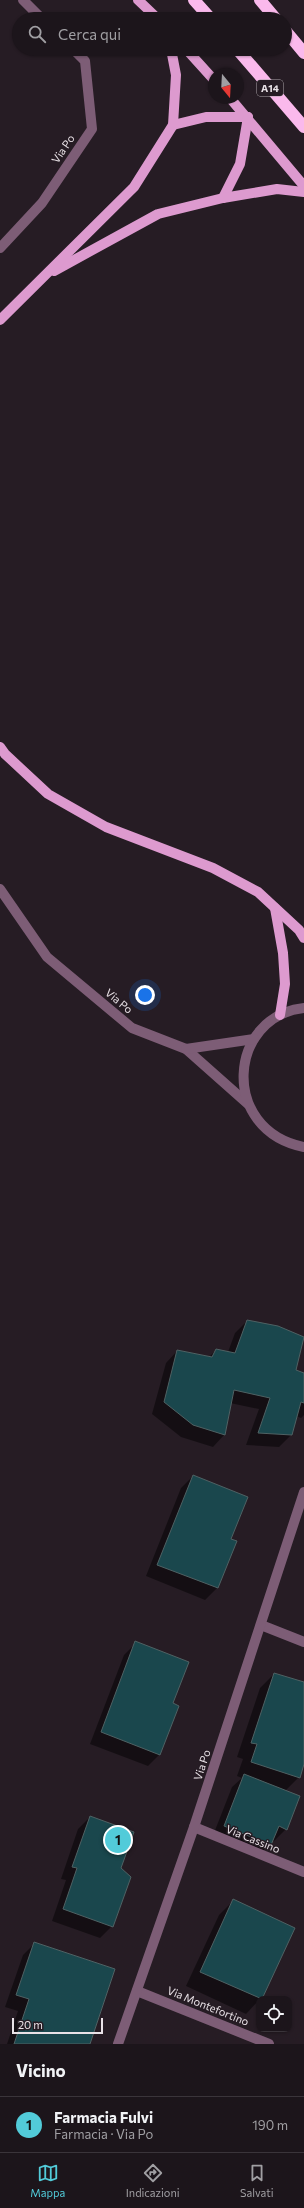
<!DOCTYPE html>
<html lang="it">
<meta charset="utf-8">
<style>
body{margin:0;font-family:Commissioner,sans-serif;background:#251e24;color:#f1f3f6}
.controls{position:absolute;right:12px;bottom:12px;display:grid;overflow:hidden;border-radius:8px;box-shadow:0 1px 3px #0004}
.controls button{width:36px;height:36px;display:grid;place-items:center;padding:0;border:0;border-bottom:1px solid #3a343a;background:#1c151b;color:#f1f3f6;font:20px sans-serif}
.compass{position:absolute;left:208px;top:68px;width:36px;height:36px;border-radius:50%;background:#1c151b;box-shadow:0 1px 3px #0004;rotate:162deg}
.scale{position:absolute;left:12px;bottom:10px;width:91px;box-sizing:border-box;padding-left:4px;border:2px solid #e9e2e7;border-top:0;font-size:11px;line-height:14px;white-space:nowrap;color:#e9e2e7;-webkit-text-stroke:3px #261c24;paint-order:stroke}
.you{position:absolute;left:145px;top:995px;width:14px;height:14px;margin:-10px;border:3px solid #fff;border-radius:50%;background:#1a73e8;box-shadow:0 0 0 6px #1a73e833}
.badge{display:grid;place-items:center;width:26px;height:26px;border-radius:50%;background:#52cbd9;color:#111;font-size:13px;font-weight:700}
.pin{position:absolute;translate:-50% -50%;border:2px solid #fff;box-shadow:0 1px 4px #0006}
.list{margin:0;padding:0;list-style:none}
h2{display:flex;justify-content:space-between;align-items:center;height:52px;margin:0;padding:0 16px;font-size:17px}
h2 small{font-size:13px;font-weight:400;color:#a09fa3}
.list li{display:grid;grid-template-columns:26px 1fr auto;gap:12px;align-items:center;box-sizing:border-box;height:56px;padding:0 16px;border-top:1px solid #3a343a}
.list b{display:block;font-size:15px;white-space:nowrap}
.list p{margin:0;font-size:13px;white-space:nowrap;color:#a09fa3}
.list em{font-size:13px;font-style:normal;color:#a09fa3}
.icon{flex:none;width:22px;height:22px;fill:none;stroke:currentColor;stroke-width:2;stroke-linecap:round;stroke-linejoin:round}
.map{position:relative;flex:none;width:304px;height:2044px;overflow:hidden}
.search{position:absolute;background:#1c151b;box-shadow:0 1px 3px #0004;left:12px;right:12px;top:12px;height:44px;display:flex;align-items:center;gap:10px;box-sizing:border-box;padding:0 14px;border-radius:22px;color:#a09fa3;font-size:15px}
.sheet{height:108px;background:#1c151b}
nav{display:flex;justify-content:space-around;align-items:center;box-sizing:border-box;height:56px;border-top:1px solid #3a343a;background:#1c151b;font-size:11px;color:#a09fa3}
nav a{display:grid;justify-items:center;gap:2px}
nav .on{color:#52cbd9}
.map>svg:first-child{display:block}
.shadow{fill:#0007}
.building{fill:#1a474d;stroke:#4f6163}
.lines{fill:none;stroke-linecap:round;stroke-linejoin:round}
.minor{stroke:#7d5d76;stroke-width:10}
.major{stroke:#dd9acf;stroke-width:10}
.highway{stroke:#fab9ec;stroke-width:12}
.labels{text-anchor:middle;stroke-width:3;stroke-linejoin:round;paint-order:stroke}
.shield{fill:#261c24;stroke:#aea7ac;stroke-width:1}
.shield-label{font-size:10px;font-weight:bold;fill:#e9e2e7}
.street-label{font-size:11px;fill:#e9e2e7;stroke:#261c24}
</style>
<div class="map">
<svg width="304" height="2044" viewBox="0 0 304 2044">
<rect width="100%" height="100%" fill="#261c24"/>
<g class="shadow">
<path d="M247,1321L295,1371L304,1374V1415L301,1418L296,1416L291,1435L279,1447L246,1445L259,1409L230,1403L224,1435L213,1447L181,1437L152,1414L166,1363L177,1351L209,1357L216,1350L228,1352L235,1333Z"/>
<path d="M193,1476L230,1539L236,1541L217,1588L205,1600L146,1576L181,1488Z"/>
<path d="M136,1643L172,1704L160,1754L148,1766L90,1744L124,1655Z"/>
<path d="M274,1674L304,1683V1761L299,1777L285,1791L286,1829L274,1841L272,1840L259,1856L212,1838L232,1787L242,1778L237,1776L243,1759L237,1757L260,1688Z"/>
<path d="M90,1817L120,1868L112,1926L100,1938L52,1921L66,1880L61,1879L78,1829Z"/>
<path d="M234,1900L294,1928L260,1999L246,2014L186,1986L219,1915Z"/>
<path d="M35,1943L89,2044H7L18,2011L5,2007L23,1955Z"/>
</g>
<g class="building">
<path d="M247,1320L278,1326L304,1337L296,1370L304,1373V1403L301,1402L292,1435L258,1433L270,1398L234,1390L225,1435L193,1425L164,1402L177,1350L212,1357L216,1349L235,1353Z"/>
<path d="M193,1475L248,1497L231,1539L237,1541L218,1588L157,1565Z"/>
<path d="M135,1641L189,1662L173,1703L179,1706L160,1755L101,1732Z"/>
<path d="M274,1673L304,1682V1764L300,1778L251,1762L257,1744L251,1743Z"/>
<path d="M244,1774L300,1796L287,1830L279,1826L271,1845L224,1826Z"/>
<path d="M90,1816L134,1832L121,1868L131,1877L113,1927L63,1909L77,1868L72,1867Z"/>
<path d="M233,1899L295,1928L262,1999L200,1972Z"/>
<path d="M34,1942L115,1969L90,2044H14L29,1999L16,1995Z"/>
</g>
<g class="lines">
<g class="minor">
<path d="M23,0L42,19"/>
<path d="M0,248L42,203L92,129L85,61L73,49"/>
<path d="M0,889L47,957L132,1028L186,1049L248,1104"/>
<path d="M304,1008C228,1016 219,1130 304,1147"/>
<path d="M186,1049L254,1039"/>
<path d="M261,1625L304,1642"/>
<path d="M194,1827L304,1872"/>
<path d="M137,1991L269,2044"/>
<path d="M118,2044L194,1827L304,1492"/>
</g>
<g class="major">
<path d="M138,0L158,19"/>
<path d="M186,49L214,80"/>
<path d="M230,98L304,186"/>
<path d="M173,125L206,117H248"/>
<path d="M223,198L240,164L248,117"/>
<path d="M54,271L158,214L223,198L277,189L304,192"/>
<path d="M0,320L134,187L173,125L176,75L171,49"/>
<path d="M0,747L5,754L48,794L106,827L213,868L258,892L299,930L304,938"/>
<path d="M275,908L283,953L285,984L280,1015"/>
</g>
<g class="highway">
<path d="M194,0L211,19"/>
<path d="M260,0L276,19"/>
<path d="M285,30L304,53"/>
<path d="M237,49L304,127"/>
</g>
</g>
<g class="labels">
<rect class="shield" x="257" y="80" width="26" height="16" rx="3"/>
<g class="shield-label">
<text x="270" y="92">A14</text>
</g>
<g class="street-label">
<text transform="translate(63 149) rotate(-56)" y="4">Via Po</text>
<text transform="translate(119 1001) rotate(40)" y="4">Via Po</text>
<text transform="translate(202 1765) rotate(-72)" y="4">Via Po</text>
<text transform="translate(253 1839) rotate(22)" y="4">Via Cassino</text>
<text transform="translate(208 2006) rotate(22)" y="4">Via Montefortino</text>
</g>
</g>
</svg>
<div class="controls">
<button><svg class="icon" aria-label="locate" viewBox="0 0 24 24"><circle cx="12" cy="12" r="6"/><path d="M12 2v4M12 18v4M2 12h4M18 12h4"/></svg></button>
</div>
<svg class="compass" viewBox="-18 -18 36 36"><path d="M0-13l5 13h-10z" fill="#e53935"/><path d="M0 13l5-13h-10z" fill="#a09fa3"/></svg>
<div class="scale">20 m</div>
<div class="you"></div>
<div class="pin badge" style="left:118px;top:1840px">1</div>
<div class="search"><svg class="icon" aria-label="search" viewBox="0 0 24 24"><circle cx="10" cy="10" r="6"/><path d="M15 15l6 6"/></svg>Cerca qui</div>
</div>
<section class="sheet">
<h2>Vicino<small></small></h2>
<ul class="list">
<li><span class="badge">1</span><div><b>Farmacia Fulvi</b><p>Farmacia · Via Po</p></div><em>190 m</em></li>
</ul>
</section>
<nav>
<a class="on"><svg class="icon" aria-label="map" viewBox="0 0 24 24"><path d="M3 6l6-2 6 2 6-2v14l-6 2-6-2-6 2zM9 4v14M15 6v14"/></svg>Mappa</a>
<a><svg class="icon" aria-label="directions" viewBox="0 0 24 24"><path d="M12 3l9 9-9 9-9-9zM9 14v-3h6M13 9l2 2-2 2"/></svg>Indicazioni</a>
<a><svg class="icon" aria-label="saved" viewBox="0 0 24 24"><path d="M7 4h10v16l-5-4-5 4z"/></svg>Salvati</a>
</nav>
